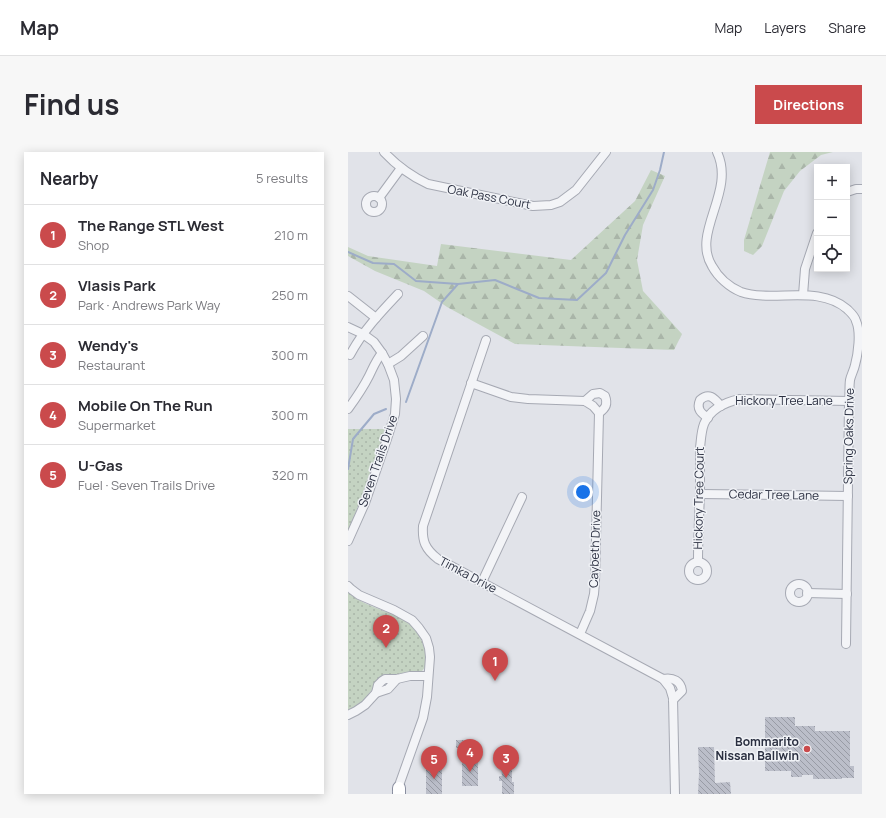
<!DOCTYPE html>
<meta charset="utf-8">
<style>
body{margin:0;font-family:Manrope,sans-serif;background:#f7f7f7;color:#2b2b33}
.controls{position:absolute;right:12px;top:12px;display:grid;overflow:hidden;border-radius:0px;box-shadow:0 2px 10px #0003}
.controls button{width:36px;height:36px;display:grid;place-items:center;padding:0;border:0;border-bottom:1px solid #e1e1e2;background:#fff;color:#2b2b33;font:20px sans-serif}
.you{position:absolute;left:235px;top:340px;width:14px;height:14px;margin:-10px;border:3px solid #fff;border-radius:50%;background:#1a73e8;box-shadow:0 0 0 6px #1a73e833}
.badge{display:grid;place-items:center;width:26px;height:26px;border-radius:50%;background:#ca4a4c;color:#fff;font-size:13px;font-weight:700}
.pin{position:absolute;translate:-50% -33px;filter:drop-shadow(0 1px 2px #0008)}
.pin::after{content:'';position:absolute;top:21px;width:14px;height:12px;background:inherit;clip-path:polygon(0 0,100% 0,50% 100%)}
.list{margin:0;padding:0;list-style:none}
h2{display:flex;justify-content:space-between;align-items:center;height:52px;margin:0;padding:0 16px;font-size:17px}
h2 small{font-size:13px;font-weight:400;color:#7c7c81}
.list li{display:grid;grid-template-columns:26px 1fr auto;gap:12px;align-items:center;box-sizing:border-box;height:60px;padding:0 16px;border-top:1px solid #e1e1e2}
.list b{display:block;font-size:15px;white-space:nowrap}
.list p{margin:0;font-size:13px;white-space:nowrap;color:#7c7c81}
.list em{font-size:13px;font-style:normal;color:#7c7c81}
.icon{flex:none;width:22px;height:22px;fill:none;stroke:currentColor;stroke-width:2;stroke-linecap:round;stroke-linejoin:round}
.map{position:relative;flex:none;width:514px;height:642px;overflow:hidden;border-radius:0px}
header{display:flex;align-items:center;gap:24px;box-sizing:border-box;height:56px;padding:0 20px;background:#fff;border-bottom:1px solid #e1e1e2}
header strong{font-size:19px}
nav{display:flex;gap:22px;margin-inline-start:auto;font-size:14px}
.intro{display:flex;align-items:center;justify-content:space-between;box-sizing:border-box;height:96px;padding:0 24px}
h1{margin:0;font-size:28px}
.button{padding:10px 18px;border-radius:0px;background:#ca4a4c;color:#fff;font-size:14px;font-weight:700}
main{display:flex;gap:24px;padding:0 24px}
aside{flex:1;background:#fff;border-radius:0px;box-shadow:0 2px 10px #0003}
.map>svg:first-child{display:block}
.grass{fill:url(#grass-dots)}
.forest{fill:url(#forest-firs)}
.lines{fill:none;stroke-linecap:round;stroke-linejoin:round}
.stream{stroke:#9dacc8;stroke-width:2}
.building{fill:url(#building-back-hatch)}
.minor-casing{stroke:#a6a9b3;stroke-width:10}
.highway-casing{stroke:#898e9f;stroke-width:14}
.minor{stroke:#f3f4f7;stroke-width:8}
.highway{stroke:#fff;stroke-width:12}
.poi-dot{fill:#ca4a4c;stroke:#f0f2f6;stroke-width:1.5}
.labels{text-anchor:middle;stroke-width:3;stroke-linejoin:round;paint-order:stroke}
.street-label{font-size:12px;fill:#2a2f40;stroke:#f0f2f6}
.poi-label{font-size:12px;font-weight:bold;fill:#2a2f40;stroke:#f0f2f6;text-anchor:end}
</style>
<header>
<strong>Map</strong>
<nav><a>Map</a><a>Layers</a><a>Share</a></nav>
</header>
<div class="intro"><h1>Find us</h1><a class="button">Directions</a></div>
<main>
<aside>
<h2>Nearby<small>5 results</small></h2>
<ul class="list">
<li><span class="badge">1</span><div><b>The Range STL West</b><p>Shop</p></div><em>210 m</em></li>
<li><span class="badge">2</span><div><b>Vlasis Park</b><p>Park · Andrews Park Way</p></div><em>250 m</em></li>
<li><span class="badge">3</span><div><b>Wendy's</b><p>Restaurant</p></div><em>300 m</em></li>
<li><span class="badge">4</span><div><b>Mobile On The Run</b><p>Supermarket</p></div><em>300 m</em></li>
<li><span class="badge">5</span><div><b>U-Gas</b><p>Fuel · Seven Trails Drive</p></div><em>320 m</em></li>
</ul>
</aside>
<div class="map">
<svg width="514" height="642" viewBox="0 0 514 642">
<defs>
<pattern id="grass-dots" width="8" height="8" patternUnits="userSpaceOnUse"><rect width="8" height="8" fill="#c4d3c2"/><path d="M2 2h.1M6 6h.1" fill="none" stroke="#a9b5a8" stroke-width="1.8" stroke-linecap="round"/></pattern>
<pattern id="forest-firs" width="22" height="20" patternUnits="userSpaceOnUse"><rect width="22" height="20" fill="#c4d3c2"/><path d="M5 1l3.5 6h-7zM16 11l3.5 6h-7z" fill="#a9b5a8"/></pattern>
<pattern id="building-back-hatch" width="6" height="6" patternUnits="userSpaceOnUse"><rect width="6" height="6" fill="#bbbec9"/><path d="M-1 5l2 2M0 0l6 6M5-1l2 2" fill="none" stroke="#989ba5"/></pattern>
</defs>
<rect width="100%" height="100%" fill="#e1e3e9"/>
<g class="grass">
<path d="M0,277H38L3,373L0,379Z"/>
<path d="M0,440C26,464 68,456 77,499C79,506 79,514 74,519L58,520L43,524L26,535L15,549L6,555L0,558Z"/>
</g>
<g class="forest">
<path d="M422,0H485L473,3L452,19L436,39L414,94L405,103L396,99V88Z"/>
<path d="M303,18L317,24L295,73L289,108L295,139L334,182L326,198L167,192L99,155L76,139L27,119L0,104V95L20,104L89,114L93,92L223,108L287,49Z"/>
</g>
<g class="lines">
<g class="stream">
<path d="M0,100L25,111L46,112L68,129L110,132"/>
<path d="M58,250L94,150L110,132L147,128L191,146L229,148L258,121L277,83L305,38L312,18L316,0"/>
<path d="M0,317L5,287L26,262L38,257"/>
</g>
</g>
<g class="building">
<path d="M417,565H447V574H467V579H502V614H506V626H494V627H465V623H454V625H443V619H417Z"/>
<rect x="108" y="588" width="16" height="8"/>
<path d="M350,595H366L367,631L382,630L383,642H350L351,621Z"/>
<path d="M82,600H94V642H78V611Z"/>
<rect x="114" y="605" width="16" height="29"/>
<path d="M153,614H164V630H166V642H154V629H151V624H154Z"/>
</g>
<g class="lines">
<defs>
<g id="minor">
<path d="M36,0C49,14 63,24 80,32L185,54L203,53L212,50L228,38L258,0"/>
<path d="M369,0C388,40 343,80 364,114C370,125 381,135 393,140C426,151 470,132 499,157C502,160 507,164 508,169C513,180 510,202 507,213C506,218 503,223 502,228C501,235 502,242 501,249L498,492"/>
<path d="M499,40L508,37H514"/>
<circle cx="26" cy="52" r="8"/>
<path d="M31,46L53,16"/>
<path d="M455,143L457,117L469,81"/>
<path d="M0,144L28,166"/>
<path d="M0,175L15,182L26,190L34,201L40,212L46,228L48,247L47,262L39,287L17,351L0,389"/>
<path d="M138,188L75,374C74,389 77,397 90,407L315,527L322,536L325,546L327,642"/>
<path d="M2,203C14,180 32,161 50,142"/>
<path d="M40,212L53,204L75,184"/>
<path d="M123,231L163,245L180,247L237,249L245,254L251,261L247,430L246,442L242,459L232,482"/>
<path d="M237,249L245,242L252,241L257,244C260,252 258,256 251,261"/>
<path d="M0,257C8,246 15,236 21,224C25,216 28,208 34,201"/>
<path d="M360,266C353,261 348,257 352,248C361,240 366,246 373,254"/>
<path d="M352,342L500,344"/>
<path d="M350,410C350,388 351,365 352,342C352,327 352,312 352,296C353,288 353,280 356,272C362,257 378,250 392,247L501,249"/>
<circle cx="350" cy="419" r="9"/>
<path d="M134,430L174,345"/>
<circle cx="451" cy="441" r="9"/>
<path d="M0,434L3,437L11,443L46,458L64,468L71,476L78,486L81,496L82,505L79,545L75,566L49,639"/>
<path d="M459,441L499,442"/>
<path d="M315,527C325,525 333,529 334,539L325,548"/>
<path d="M28,541L40,537L49,527"/>
<path d="M0,563L8,559L17,553L28,541L30,533L34,529L37,527H49L62,524H80"/>
</g>
<path id="highway" d="M51,636V642"/>
</defs>
<use href="#minor" class="minor-casing"/>
<use href="#highway" class="highway-casing"/>
<use href="#minor" class="minor"/>
<use href="#highway" class="highway"/>
</g>
<circle class="poi-dot" cx="459" cy="597" r="4"/>
<g class="labels">
<g class="street-label">
<text transform="translate(141 45) rotate(11)" y="4">Oak Pass Court</text>
<text x="436" y="253">Hickory Tree Lane</text>
<text transform="translate(501 284) rotate(-89)" y="4">Spring Oaks Drive</text>
<text transform="translate(30 309) rotate(-71)" y="4">Seven Trails Drive</text>
<text transform="translate(426 343) rotate(1)" y="4">Cedar Tree Lane</text>
<text transform="translate(351 346) rotate(-89)" y="4">Hickory Tree Court</text>
<text transform="translate(247 397) rotate(-88)" y="4">Caybeth Drive</text>
<text transform="translate(120 423) rotate(28)" y="4">Timka Drive</text>
</g>
<g class="poi-label">
<text x="451" y="594">Bommarito<tspan x="451" dy="14">Nissan Ballwin</tspan></text>
</g>
</g>
</svg>
<div class="controls">
<button>+</button>
<button>−</button>
<button><svg class="icon" aria-label="locate" viewBox="0 0 24 24"><circle cx="12" cy="12" r="6"/><path d="M12 2v4M12 18v4M2 12h4M18 12h4"/></svg></button>
</div>
<div class="you"></div>
<div class="pin badge" style="left:147px;top:529px">1</div>
<div class="pin badge" style="left:38px;top:496px">2</div>
<div class="pin badge" style="left:158px;top:626px">3</div>
<div class="pin badge" style="left:122px;top:620px">4</div>
<div class="pin badge" style="left:86px;top:627px">5</div>
</div>
</main>
